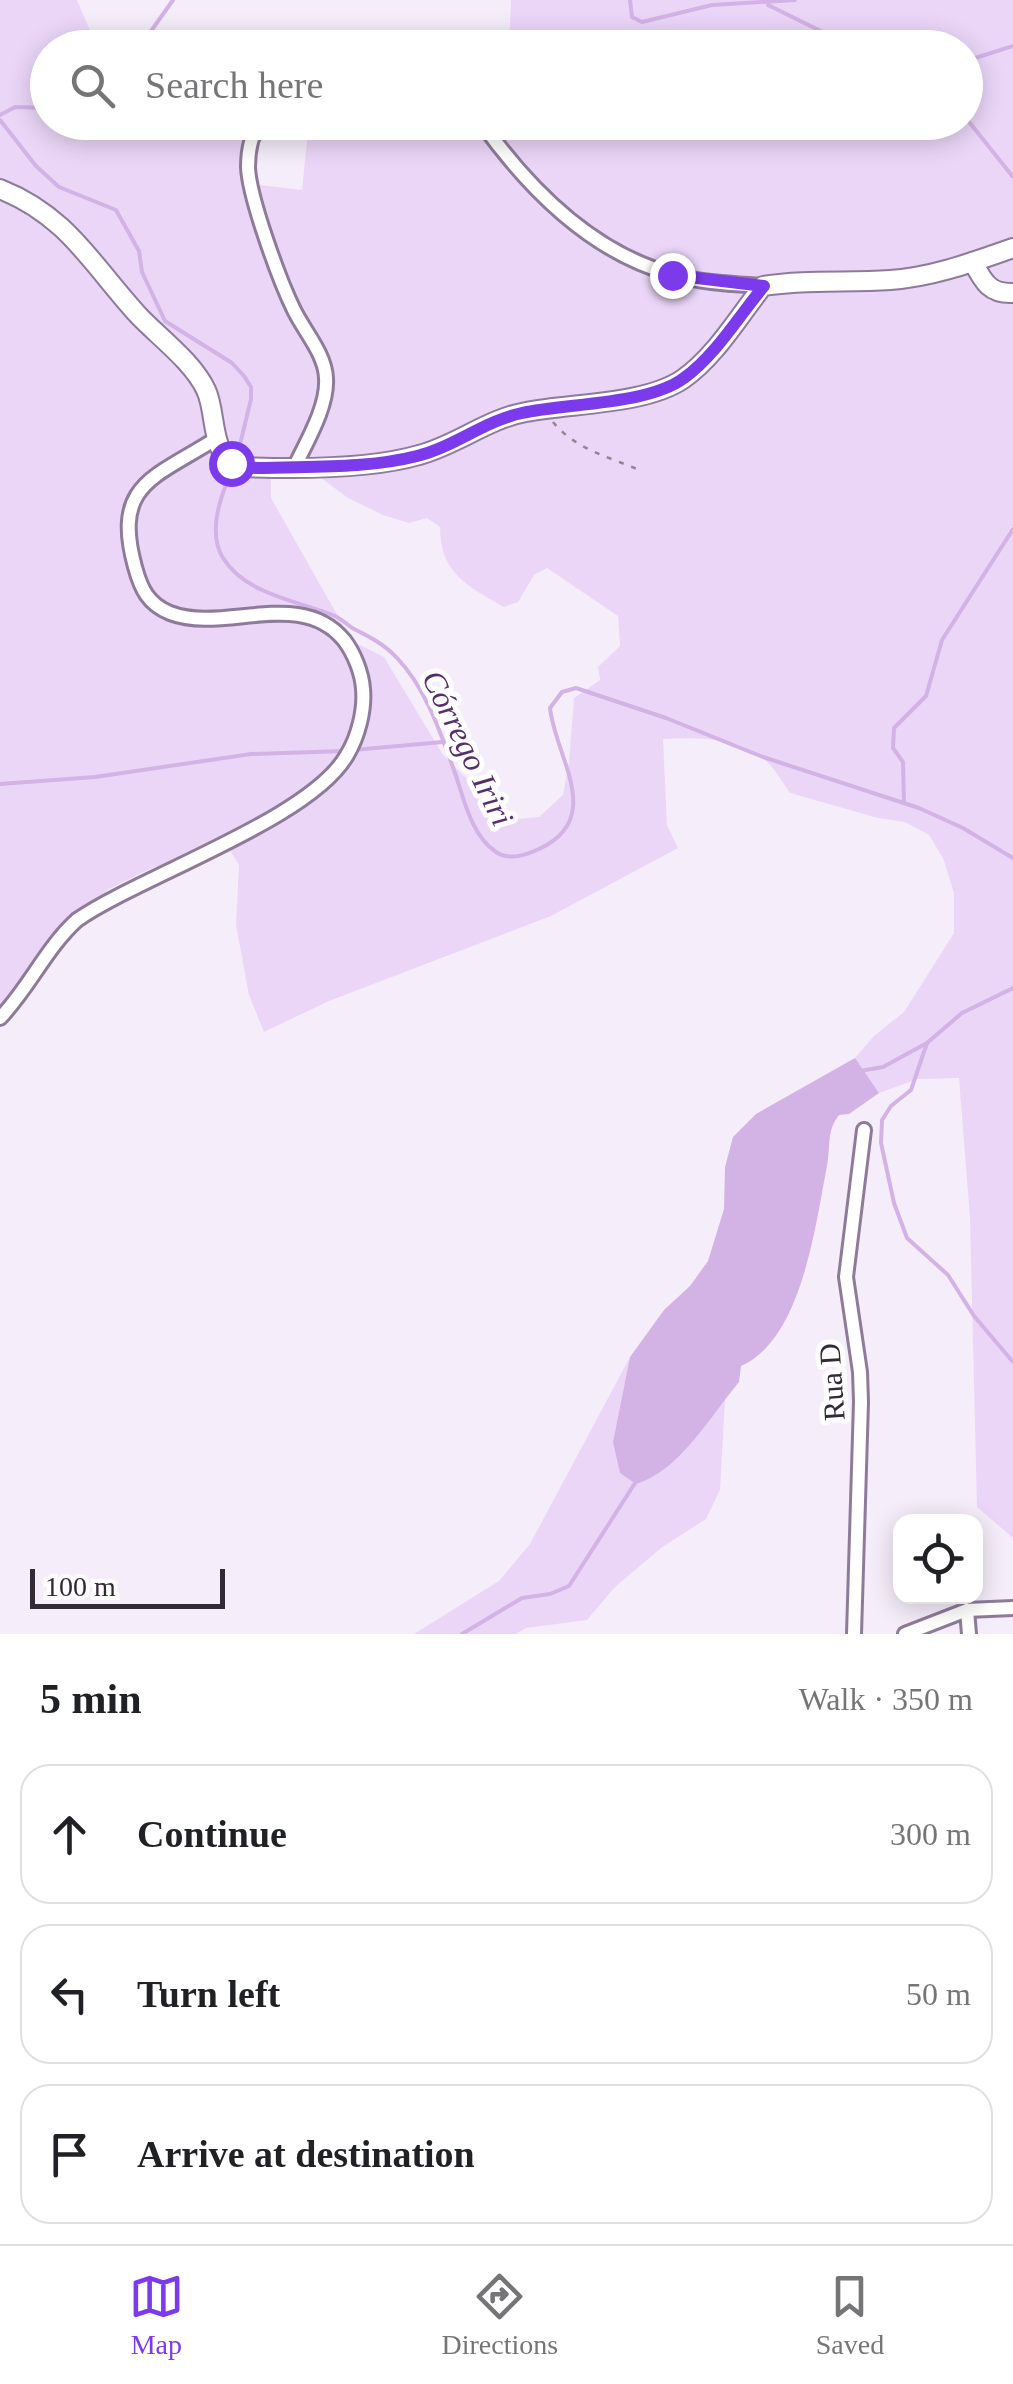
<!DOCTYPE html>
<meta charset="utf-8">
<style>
body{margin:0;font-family:"Times New Roman",serif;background:#f2f2f2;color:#202124}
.controls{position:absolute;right:30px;bottom:30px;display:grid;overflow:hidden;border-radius:20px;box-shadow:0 5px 25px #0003}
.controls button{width:90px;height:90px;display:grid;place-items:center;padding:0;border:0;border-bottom:2px solid #e0e0e0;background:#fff;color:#202124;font:50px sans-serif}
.scale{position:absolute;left:30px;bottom:25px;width:195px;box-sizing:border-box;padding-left:10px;border:5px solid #322a36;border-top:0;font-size:28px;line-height:35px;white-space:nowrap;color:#322a36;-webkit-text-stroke:8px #fefefe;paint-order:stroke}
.stop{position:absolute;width:30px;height:30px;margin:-22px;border:8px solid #7c3aed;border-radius:50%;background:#fff}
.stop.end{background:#7c3aed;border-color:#fff;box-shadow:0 2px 10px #0008}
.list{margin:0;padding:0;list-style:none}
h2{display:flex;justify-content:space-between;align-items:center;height:130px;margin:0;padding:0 40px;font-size:42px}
h2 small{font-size:32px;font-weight:400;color:#757577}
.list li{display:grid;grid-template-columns:65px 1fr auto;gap:30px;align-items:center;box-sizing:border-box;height:140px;margin:0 20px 20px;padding:0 20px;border:2px solid #e0e0e0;border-radius:30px}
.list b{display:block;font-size:38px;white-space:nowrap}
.list em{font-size:32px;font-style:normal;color:#757577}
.icon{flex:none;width:55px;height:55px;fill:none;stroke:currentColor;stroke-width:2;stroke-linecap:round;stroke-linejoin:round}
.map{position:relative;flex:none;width:1013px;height:1634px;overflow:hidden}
.search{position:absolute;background:#fff;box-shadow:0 5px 25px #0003;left:30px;right:30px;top:30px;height:110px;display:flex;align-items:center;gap:25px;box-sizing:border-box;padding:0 35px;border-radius:55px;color:#757577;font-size:38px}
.sheet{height:610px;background:#fff}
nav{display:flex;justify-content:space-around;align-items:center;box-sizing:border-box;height:140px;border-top:2px solid #e0e0e0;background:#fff;font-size:28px;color:#757577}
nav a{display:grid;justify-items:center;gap:5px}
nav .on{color:#7c3aed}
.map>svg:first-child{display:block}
.green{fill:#ebd6f8;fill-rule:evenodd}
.water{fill:#d3b2e5}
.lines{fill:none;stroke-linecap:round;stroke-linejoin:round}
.stream{stroke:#d3b2e5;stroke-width:4}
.street-casing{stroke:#8e7b99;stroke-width:18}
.secondary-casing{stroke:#8e7b99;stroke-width:22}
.path{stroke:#8f8693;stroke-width:2.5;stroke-dasharray:5 8;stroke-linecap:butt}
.street{stroke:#fff;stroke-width:12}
.secondary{stroke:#fff;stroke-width:18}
.route{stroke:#7c3aed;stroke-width:12}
.labels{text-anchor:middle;stroke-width:10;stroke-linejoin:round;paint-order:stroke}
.street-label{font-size:30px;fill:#322a36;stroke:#fefefe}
.water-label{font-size:32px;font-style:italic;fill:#572e6c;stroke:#fefefe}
</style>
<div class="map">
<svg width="1013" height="1634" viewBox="0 0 1013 1634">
<rect width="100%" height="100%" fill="#f6edfb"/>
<g class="green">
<path d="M0,0H77L97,47L48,48V122L251,123V184L302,190L309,123H489L504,139L505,122H966V48L509,47L511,0H1013V1538L977,1507L970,1218L959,1078L918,1079L879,1093L855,1058L874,1036L904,1012L954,933V893L943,858L929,835L905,822L878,818L790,793C784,785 778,774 771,766C745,737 698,737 663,739L667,825L678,848L551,916L329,1001L264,1032L249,995L236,925L239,865L225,842L152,868L109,889L58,930L29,989L0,1011ZM271,468L309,469L348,498L383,515L409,523L427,518L440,527C440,573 467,586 504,607L518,602L534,575L547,568L618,616L620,646L598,667L600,680L574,698L569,762L563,795L539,817L518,819L494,811L477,789L443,755L384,657L352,641L271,498Z"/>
<path d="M630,1357L613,1443L673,1460L739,1382L725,1400L720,1490L706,1519L661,1548L615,1587L587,1620L526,1628L516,1634H414L499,1581L530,1544Z"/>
</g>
<path class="water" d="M855,1058L879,1093L849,1114L839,1115C826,1132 831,1146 827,1166C815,1227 802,1339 741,1366L739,1382C711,1415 680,1471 636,1484L620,1473L613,1442L630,1357L664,1310L690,1286L708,1261L724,1209L725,1167L733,1137L756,1114Z"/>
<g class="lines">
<g class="stream">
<path d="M630,0L632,17L642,22L712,5L795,0"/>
<path d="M768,5L855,48"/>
<path d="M139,48L173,0"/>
<path d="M966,61L1013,46"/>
<path d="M0,115L15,107L48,108"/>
<path d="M966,118L1013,177"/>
<path d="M0,120L36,166L59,187L116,210L139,251L142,272L165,321L232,363L244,376L251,387V399L237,457"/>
<path d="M232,470C221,495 207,532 223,558C246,595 299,601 335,616C342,619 347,625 354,629C370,637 384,644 397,658C426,688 441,734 455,773C464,799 471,835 496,852C510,861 526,855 539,849C606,818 555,757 550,708L562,692L576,688L666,718L763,757L919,808L963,828L1013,858"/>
<path d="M353,750L443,742"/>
<path d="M0,784L95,777L251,754L344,751"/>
<path d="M904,803L903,762L893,748L894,728L926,696L942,640L1013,529"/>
<path d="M927,1043L911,1090L891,1106L882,1120L881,1143L894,1203L907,1238L948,1275L974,1316L1013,1362"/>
<path d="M860,1071L883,1067L927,1043L962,1013L1013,988"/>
<path d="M462,1634L522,1598L550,1594L569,1586L637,1480"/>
</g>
<defs>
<g id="street">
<path d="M260,122C251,135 248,151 248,167C249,197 279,279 293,308C303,330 325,353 326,378C328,406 307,441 295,466"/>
<path d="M481,122C528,188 591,252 671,274C701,283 733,284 763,286"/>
<path d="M0,1018C29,988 46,948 77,920C142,875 311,819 347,755C358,737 365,710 363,689C362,673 354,653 344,640C300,587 224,634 170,613C148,604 141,589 135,567C112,483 155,478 217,438"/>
<path d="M967,1610L969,1634"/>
<path d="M854,1634L861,1402L860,1372L846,1277L864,1130"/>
<path d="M905,1634L967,1610L1013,1608"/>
</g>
<g id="secondary">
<path d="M0,189C68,216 92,265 139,316C160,338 193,362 206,390C218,415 208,459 243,467C294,469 371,469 419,455C457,445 487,419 526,412C571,403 645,405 683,379C715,357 739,316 763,286C806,279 847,283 890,280C933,277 973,262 1013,248"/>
<path d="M973,262C983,281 989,294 1013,293"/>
</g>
</defs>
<use href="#street" class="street-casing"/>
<use href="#secondary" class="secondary-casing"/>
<path class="path" d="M553,422C574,448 608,457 637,469"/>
<use href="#street" class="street"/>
<use href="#secondary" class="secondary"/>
</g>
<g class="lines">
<path class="route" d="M231,463L240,467L258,468C310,466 366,469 417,456C454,447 484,421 522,413C566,403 648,405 684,378C715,356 739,316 764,286L672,275"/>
</g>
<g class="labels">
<g class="street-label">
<text transform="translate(832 1382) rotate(-94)" y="10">Rua D</text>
</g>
<g class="water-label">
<text transform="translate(468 748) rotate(64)" y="11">Córrego Iriri</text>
</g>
</g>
</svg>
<div class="controls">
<button><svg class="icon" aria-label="locate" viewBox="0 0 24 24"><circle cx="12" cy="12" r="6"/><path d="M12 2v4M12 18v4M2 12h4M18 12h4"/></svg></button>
</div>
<div class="scale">100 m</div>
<div class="stop" style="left:231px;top:463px"></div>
<div class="stop end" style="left:672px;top:275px"></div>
<div class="search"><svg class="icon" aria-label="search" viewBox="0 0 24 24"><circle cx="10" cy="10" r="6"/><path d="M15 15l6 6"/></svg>Search here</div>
</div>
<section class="sheet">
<h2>5 min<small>Walk · 350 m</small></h2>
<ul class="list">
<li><svg class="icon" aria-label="ahead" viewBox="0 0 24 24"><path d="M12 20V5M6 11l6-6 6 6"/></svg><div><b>Continue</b></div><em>300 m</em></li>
<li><svg class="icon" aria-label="left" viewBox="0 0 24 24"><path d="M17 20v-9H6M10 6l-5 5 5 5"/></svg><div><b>Turn left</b></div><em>50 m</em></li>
<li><svg class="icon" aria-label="arrive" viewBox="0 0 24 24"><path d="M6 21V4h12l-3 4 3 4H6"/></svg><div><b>Arrive at destination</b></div></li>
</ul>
</section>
<nav>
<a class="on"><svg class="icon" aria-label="map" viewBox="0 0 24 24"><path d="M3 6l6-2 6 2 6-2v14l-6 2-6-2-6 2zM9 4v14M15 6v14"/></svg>Map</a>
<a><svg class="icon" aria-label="directions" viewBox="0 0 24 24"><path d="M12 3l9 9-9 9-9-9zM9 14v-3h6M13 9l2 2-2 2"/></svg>Directions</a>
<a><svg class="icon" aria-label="saved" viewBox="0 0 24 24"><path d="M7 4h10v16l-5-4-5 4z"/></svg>Saved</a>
</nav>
